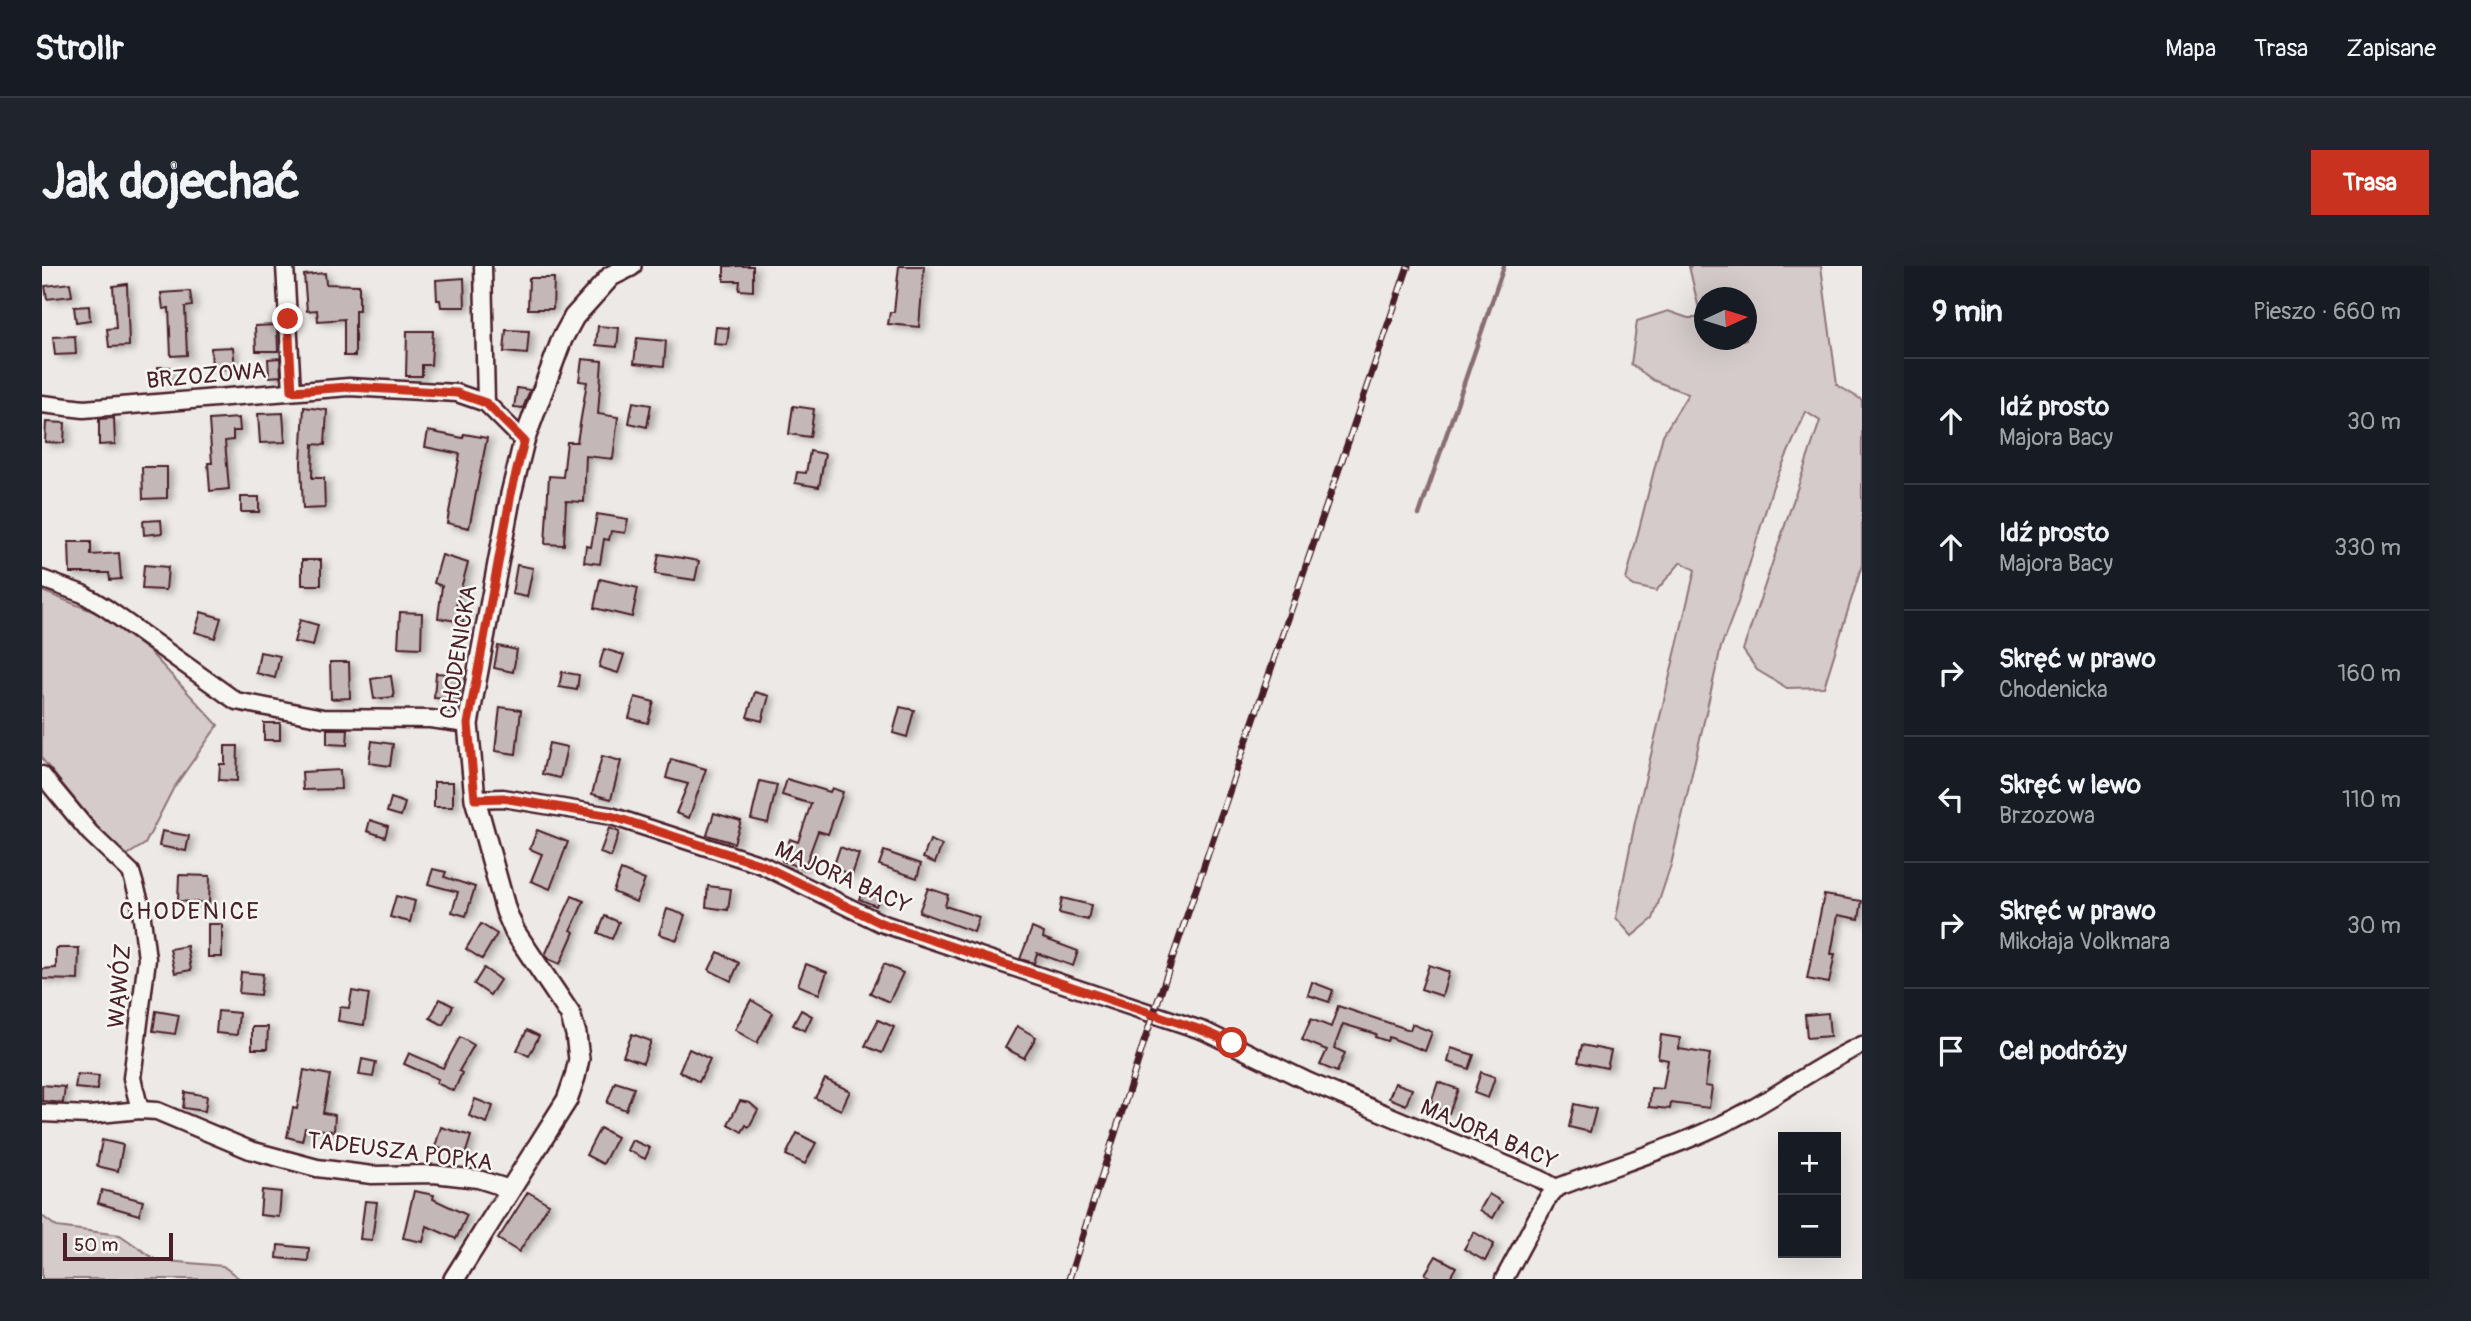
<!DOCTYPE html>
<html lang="pl">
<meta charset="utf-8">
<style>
body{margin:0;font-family:Pangolin,sans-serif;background:#20242c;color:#f1f3f6}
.controls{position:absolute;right:21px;bottom:21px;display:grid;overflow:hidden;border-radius:0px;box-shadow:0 7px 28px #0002}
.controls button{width:63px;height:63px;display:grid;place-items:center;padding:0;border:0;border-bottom:2px solid #363941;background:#171b24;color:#f1f3f6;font:35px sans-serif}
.compass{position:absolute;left:1652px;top:21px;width:63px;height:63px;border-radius:50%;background:#171b24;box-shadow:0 7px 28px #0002;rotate:86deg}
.scale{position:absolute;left:21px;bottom:18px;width:110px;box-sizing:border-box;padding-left:7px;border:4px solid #4a1f2b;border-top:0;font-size:19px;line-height:24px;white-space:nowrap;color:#4a1f2b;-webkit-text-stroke:5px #f6f6f2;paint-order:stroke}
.stop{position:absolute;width:21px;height:21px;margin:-16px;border:5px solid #c8321e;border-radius:50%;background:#fff}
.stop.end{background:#c8321e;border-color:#fff;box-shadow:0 2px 7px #0008}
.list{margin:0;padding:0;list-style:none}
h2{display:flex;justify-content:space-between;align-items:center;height:91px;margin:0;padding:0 28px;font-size:30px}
h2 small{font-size:23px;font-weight:400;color:#9ea1a6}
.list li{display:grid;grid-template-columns:46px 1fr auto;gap:21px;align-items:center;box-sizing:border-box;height:126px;padding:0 28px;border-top:2px solid #363941}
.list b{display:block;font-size:26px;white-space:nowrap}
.list p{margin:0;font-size:23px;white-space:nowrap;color:#9ea1a6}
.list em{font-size:23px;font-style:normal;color:#9ea1a6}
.icon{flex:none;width:38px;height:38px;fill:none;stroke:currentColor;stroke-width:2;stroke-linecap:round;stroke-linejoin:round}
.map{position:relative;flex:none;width:1820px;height:1013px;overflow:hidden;border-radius:0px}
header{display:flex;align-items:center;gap:42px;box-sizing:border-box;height:98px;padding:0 35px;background:#171b24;border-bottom:2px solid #363941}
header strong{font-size:33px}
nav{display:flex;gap:38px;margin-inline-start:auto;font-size:24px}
.intro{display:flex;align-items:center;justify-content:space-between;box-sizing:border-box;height:168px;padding:0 42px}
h1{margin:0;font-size:49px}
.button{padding:18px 32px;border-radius:0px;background:#c8321e;color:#fff;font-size:24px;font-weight:700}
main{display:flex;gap:42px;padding:0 42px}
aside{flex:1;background:#171b24;border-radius:0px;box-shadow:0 7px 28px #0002}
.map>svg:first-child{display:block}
.green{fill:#d4cbca;stroke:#8f757a;stroke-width:2;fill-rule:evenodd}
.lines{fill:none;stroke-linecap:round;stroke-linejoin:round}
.stream{stroke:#886e73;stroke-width:4.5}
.building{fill:#c4b7b7;stroke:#4a1f2b;stroke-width:2;filter:url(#shadow)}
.minor-casing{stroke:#4a1f2b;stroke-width:21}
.tertiary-casing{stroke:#4a1f2b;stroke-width:24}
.minor{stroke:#f6f6f2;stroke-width:16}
.tertiary{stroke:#f6f6f2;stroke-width:19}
.rail-casing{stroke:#4a1f2b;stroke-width:7}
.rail{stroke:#f6f6f2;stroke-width:4.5;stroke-dasharray:13;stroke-linecap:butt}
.route{stroke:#c8321e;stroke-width:9}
.labels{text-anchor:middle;stroke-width:5;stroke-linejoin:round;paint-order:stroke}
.street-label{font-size:23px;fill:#4a1f2b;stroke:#f6f6f2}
.neighbourhood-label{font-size:24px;letter-spacing:2px;fill:#4a1f2b;stroke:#f6f6f2}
</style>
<header>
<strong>Strollr</strong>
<nav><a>Mapa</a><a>Trasa</a><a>Zapisane</a></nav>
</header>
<div class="intro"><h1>Jak dojechać</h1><a class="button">Trasa</a></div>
<main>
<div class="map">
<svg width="1820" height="1013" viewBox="0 0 1820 1013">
<defs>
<filter id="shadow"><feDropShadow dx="5" dy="3" stdDeviation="3.5" flood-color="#0004"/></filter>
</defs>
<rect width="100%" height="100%" fill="#ece9e6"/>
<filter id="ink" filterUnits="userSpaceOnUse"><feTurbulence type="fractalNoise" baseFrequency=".0143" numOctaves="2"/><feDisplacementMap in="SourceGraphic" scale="14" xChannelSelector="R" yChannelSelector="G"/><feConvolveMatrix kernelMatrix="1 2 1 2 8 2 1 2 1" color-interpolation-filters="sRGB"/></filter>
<g filter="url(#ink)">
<g class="green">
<path d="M1647,0H1779L1795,119L1820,134V299L1782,421L1745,422L1715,404L1701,384L1778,155L1764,146L1731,220L1696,336L1679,381L1629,599L1611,653L1590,670L1574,652L1593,556L1653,304L1639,296L1614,325L1592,320L1584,314L1621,169L1646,128L1611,114L1589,98L1595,55L1626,45L1646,52H1659ZM1662,32H1704V74H1662Z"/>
<path d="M0,325L55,347L108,386L176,459L131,523L103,578L80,592L0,493Z"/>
<path d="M0,950L15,961L78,969L114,994L181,1000L198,1013H0Z"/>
</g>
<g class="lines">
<path class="stream" d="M1377,249L1462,0"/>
</g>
<g class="building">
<path d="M682,0H711V25L697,24L698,15H682Z"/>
<path d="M857,0H882L877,61L846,58L848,46H852Z"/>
<path d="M283,7L284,18L317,19V44H313V90H302V53L276,55L275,44L265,45L262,9Z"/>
<path d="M422,12L423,41H399L398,34H395L394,14Z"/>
<path d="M487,12H512L511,43H486Z"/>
<path d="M28,17L30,30L5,33L3,20Z"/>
<path d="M85,18L87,80L67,81L65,63L74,62L71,20Z"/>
<path d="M148,25L150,40L143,41L145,89L129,90L127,42L121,43L119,27Z"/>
<path d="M47,40L48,54L34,56L32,41Z"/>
<path d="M235,59L236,85H214L213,60Z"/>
<path d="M556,60L577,62L575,81L554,79Z"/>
<path d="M674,61L687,62L685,79L672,78Z"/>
<path d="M464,64L487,65L485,88L462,86Z"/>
<path d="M365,65H391L389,99H380V110H364Z"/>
<path d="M33,70L34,88L13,89L11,71Z"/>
<path d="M595,72L624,75L622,100L592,97Z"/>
<path d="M191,81L193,102L170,103L169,82Z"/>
<path d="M238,92L239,110L227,111L226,93Z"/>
<path d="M540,93L560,95L556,148L576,151L571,193L544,190L542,236L524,235L522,279L503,278L507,210L521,211L525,176H535L545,116L537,115Z"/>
<rect x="116" y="101" width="11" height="12"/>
<path d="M475,122L488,124L481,142L472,141Z"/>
<path d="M591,136L609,139L605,161L587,157Z"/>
<path d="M751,140L772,143L768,171L747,168Z"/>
<path d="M262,141L285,144L283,179L271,178L270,212H282L283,242L261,243L259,197Z"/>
<path d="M241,147L243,176L218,177L216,148Z"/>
<path d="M72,152L73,178L57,179V153Z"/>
<path d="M197,152L198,165H191V174L183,175L187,223L168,225L166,197H170L167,154Z"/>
<path d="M4,156L23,157L22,177L3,176Z"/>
<path d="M386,165L421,172L422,168L445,172L427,262L405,257L418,188L383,181Z"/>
<path d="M768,185L783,188L777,221L753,217L755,206L764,207Z"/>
<path d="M100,201H125V232L101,233Z"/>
<rect x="199" y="231" width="18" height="15"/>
<path d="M555,248L586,253L583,267L569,265L567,274L562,273L558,298L542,296L544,280L549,281Z"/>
<path d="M119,254L120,267L102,269L101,255Z"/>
<path d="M27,276H49V289L77,287L79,313L68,314L67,307H28Z"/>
<path d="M617,288L657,295L653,314L613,308Z"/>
<path d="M400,289L426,297L414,340L423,341L421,356L396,352L400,320L392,317Z"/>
<rect x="260" y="294" width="19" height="25"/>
<path d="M102,299L126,301L124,324L100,323Z"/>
<path d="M475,299L491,302L485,331L470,328Z"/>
<path d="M558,313L596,322L590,351L552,342Z"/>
<path d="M159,346L179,352L173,372L153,366Z"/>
<path d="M358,346L380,347L379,382L356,381Z"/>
<path d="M258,354L276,359L271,380L252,376Z"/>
<path d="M456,380L475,384L471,406L452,402Z"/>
<path d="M562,383L582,389L576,407L557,401Z"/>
<path d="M218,386L238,390L233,412L214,407Z"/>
<path d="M288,396H307L308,432L289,433Z"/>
<path d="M520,406L537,409L535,424L517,421Z"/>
<path d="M394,407L419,409L417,434L392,432Z"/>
<path d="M349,410L352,431L332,433L329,413Z"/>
<path d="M713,426L727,430L720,455L705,451Z"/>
<path d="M593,431L612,436L606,457L587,452Z"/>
<path d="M458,441L479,444L474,488L453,485Z"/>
<path d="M858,441L872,444L865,471L851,467Z"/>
<rect x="222" y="457" width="16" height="17"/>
<path d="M285,463H306L305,479L285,478Z"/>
<path d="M330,475L351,478L348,500L327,497Z"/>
<path d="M507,477L525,481L518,512L500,508Z"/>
<path d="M183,480H196L195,515L177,514L178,498H183Z"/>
<path d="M560,490L579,495L569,533L550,528Z"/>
<path d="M629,493L664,503L647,552L634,547L646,518L624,512Z"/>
<path d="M298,504L299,523L261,524L260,506Z"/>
<path d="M745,513L788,526L790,522L801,526L786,568L776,565L762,603L740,595L748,573L756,576L769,538L740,529Z"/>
<path d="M718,515L735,519L726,557L709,553Z"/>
<rect x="392" y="516" width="19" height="25"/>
<path d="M349,532L363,537L359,550L345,546Z"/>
<path d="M672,547L699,555L692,577L665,569Z"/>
<path d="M328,554L346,560L343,571L325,565Z"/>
<path d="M567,562L577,566L569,591L558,587Z"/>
<path d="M495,564L526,576L508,623L489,615L500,588L488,583Z"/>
<path d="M120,565L147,570L144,585L117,580Z"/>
<path d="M888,574L900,579L893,597L881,592Z"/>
<path d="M798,581L817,588L810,609L791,602Z"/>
<path d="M842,585L879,598L875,612L837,599Z"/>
<path d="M391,603L404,606L402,611L433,621L424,650L410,646L416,626L386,618Z"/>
<path d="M579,604L603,614L594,636L571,626Z"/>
<path d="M137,609L168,610L167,637L136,635Z"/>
<path d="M666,620L689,623L686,644L664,641Z"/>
<path d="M822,622L839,628L834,640L817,633Z"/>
<path d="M886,622L906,629L903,640L937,651L932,666L877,646Z"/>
<path d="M1782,629L1820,635L1817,653L1796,649L1789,688H1793L1787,717L1765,713Z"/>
<path d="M354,630L373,635L368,656L348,651Z"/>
<path d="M530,630L542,635L529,664L532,666L518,698L506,693L503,689Z"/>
<path d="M1020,632L1049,639L1046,654L1017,647Z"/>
<path d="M625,643L643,649L635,674L617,668Z"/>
<path d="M563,650L577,656L570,673L556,667Z"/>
<rect x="166" y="658" width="14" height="33"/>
<path d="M439,658L455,668L440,693L424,683Z"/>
<path d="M990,662L1002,667L1001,672L1036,685L1031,700L995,687L992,697L978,693Z"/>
<path d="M145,680L149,704L133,707L128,683Z"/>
<path d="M14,682H37L36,714L0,713V703L14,702Z"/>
<path d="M676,686L697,697L689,715L667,704Z"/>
<path d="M764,698L785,706L777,728L756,719Z"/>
<path d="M842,698L861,707L847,736L828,727Z"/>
<path d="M1387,699L1407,706L1400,730L1379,723Z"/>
<path d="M442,702L458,714L448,729L432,718Z"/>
<path d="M199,706L221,708L218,729L197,727Z"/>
<path d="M1270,716L1291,724L1287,736L1266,729Z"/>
<path d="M310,725L327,728L322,759L296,755L298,741L307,742Z"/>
<path d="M398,733L411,740L401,759L388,752Z"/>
<path d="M709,734L731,747L715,777L693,764Z"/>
<path d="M1296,740L1368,764L1370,758L1390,766L1383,785L1347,771L1345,775L1333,771L1334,768L1301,758L1292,782L1303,787L1295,806L1278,799L1285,784L1260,774L1269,753L1289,761Z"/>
<path d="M759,744L770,750L763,765L751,759Z"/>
<path d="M114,745L137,749L133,768L111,765Z"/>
<path d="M176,745L197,747L195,769L174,767Z"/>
<path d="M1786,747L1788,770L1765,772L1763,749Z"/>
<path d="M836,754L852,761L840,787L823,780Z"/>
<path d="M975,760L994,771L982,792L963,782Z"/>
<path d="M210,761H226L225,783H210Z"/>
<path d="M485,764L497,770L487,790L475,784Z"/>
<path d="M590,768L609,775L601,797L581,790Z"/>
<path d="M1619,769L1638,772L1637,783L1668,788L1663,820L1670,821L1667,842L1629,837L1628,843L1607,841L1609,822L1621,823L1626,794L1616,792Z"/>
<path d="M418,771L432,779L417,805L420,807L412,825L394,817L396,813L362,798L367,787L401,802Z"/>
<path d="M1540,779L1569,785L1565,802L1536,796Z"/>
<path d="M1409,782L1432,789L1427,803L1406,796Z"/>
<path d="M647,783L668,793L657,816L637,805Z"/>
<path d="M320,793L334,796L331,811L317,809Z"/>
<path d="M262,804L288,809L281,847L293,849L292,865L263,862L260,875L245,871L251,842L255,843Z"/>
<path d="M1439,806L1453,811L1446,832L1432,827Z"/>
<path d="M35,808L57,810L55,824L33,822Z"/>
<path d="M783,813L808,825L799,844L773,832Z"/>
<path d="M573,816L592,822L584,844L565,837Z"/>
<path d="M1396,816L1416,823L1407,847L1388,840Z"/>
<path d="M1353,817L1370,823L1364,839L1347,832Z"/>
<path d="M0,819L23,821L21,837L0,835Z"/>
<path d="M143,826L165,830L163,845L141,842Z"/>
<path d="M433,833L451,840L445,857L427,850Z"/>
<path d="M698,835L708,837L716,844L707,861L704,859L700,866L686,858Z"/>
<path d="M1532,838L1554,843L1548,866L1527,861Z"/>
<path d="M399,861L429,870L423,889L393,881Z"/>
<path d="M558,862L575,871L561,898L544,889Z"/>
<path d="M755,867L774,877L763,898L744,889Z"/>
<path d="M60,874L81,879L76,905L55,900Z"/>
<path d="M590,874L608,882L603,893L585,884Z"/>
<path d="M60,924L101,935L97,949L56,937Z"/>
<path d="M220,924L239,926L237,951L218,949Z"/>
<path d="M372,925L392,929L391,933L425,949L414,973L385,960L381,976L361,972Z"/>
<path d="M486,926L507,938L477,986L456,973Z"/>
<path d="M1447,928L1460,936L1451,952L1438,944Z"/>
<path d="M323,935L335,936L330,974L318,973Z"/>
<path d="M1432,966L1452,978L1443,995L1422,983Z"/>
<path d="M236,979L267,982L266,995L235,992Z"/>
<path d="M1394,990L1414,1001L1407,1013H1392L1383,1008Z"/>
</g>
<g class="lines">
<defs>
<g id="minor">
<path d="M243,0L250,125"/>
<path d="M441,0L444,137"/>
<path d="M0,138L42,143L307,121L415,127L444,137L482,175"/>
<path d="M0,313L41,328L64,342L194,435L281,452L388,453L426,458"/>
<path d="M0,509L48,567L89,606L98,636L105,693L90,812L98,844"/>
<path d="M433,533L461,532L569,550L720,599L839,657L1162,765L1267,816L1498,913L1514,922"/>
<path d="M0,847L47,849L98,844L115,845L208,884L275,902L330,909L392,908L436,913L468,923"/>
<path d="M1462,1013L1504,935L1514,922C1577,897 1644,879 1704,846C1743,825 1779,797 1820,779"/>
</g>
<path id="tertiary" d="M412,1013L525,834L533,811L537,793L534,768L528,748L473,666L464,645L433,533L426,458L469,228L482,175L520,73L532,51L569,10L589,0"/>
</defs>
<use href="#minor" class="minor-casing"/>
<use href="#tertiary" class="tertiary-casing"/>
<use href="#minor" class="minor"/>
<use href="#tertiary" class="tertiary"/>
<defs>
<path id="rail" d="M1027,1013L1102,776L1366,0"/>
</defs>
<use href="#rail" class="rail-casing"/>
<use href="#rail" class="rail"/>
</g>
</g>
<g class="lines" filter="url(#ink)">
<path class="route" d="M246,53L250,125L307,121L415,127L444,137L482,175L469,228L426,458L433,533L461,532L569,550L720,599L839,657L1162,765L1190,777"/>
</g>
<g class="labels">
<g class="street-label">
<text transform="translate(164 109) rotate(-5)" y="8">BRZOZOWA</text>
<text transform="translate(416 386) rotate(-81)" y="8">CHODENICKA</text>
<text transform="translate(801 611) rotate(24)" y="8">MAJORA BACY</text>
<text transform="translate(77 720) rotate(-85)" y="8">WĄWÓZ</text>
<text transform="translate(1447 868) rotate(23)" y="8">MAJORA BACY</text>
<text transform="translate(358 885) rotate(7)" y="8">TADEUSZA POPKA</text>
</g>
<g class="neighbourhood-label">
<text x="148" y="653">CHODENICE</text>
</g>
</g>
</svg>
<div class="controls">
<button>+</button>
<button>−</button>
</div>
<svg class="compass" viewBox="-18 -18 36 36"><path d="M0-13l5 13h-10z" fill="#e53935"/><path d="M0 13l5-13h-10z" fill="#9ea1a6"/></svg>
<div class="scale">50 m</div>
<div class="stop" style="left:1190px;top:777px"></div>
<div class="stop end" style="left:246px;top:53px"></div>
</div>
<aside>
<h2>9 min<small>Pieszo · 660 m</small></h2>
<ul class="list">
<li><svg class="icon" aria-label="ahead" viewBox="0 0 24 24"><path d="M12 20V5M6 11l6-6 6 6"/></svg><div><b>Idź prosto</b><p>Majora Bacy</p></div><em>30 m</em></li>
<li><svg class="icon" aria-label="ahead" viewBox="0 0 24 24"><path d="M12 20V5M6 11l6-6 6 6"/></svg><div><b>Idź prosto</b><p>Majora Bacy</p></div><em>330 m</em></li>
<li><svg class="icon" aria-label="right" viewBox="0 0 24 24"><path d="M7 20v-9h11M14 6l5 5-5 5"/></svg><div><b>Skręć w prawo</b><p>Chodenicka</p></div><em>160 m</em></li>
<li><svg class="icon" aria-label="left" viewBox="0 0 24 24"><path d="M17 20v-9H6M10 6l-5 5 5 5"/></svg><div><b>Skręć w lewo</b><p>Brzozowa</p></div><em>110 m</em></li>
<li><svg class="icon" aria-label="right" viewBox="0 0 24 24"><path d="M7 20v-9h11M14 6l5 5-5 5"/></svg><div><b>Skręć w prawo</b><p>Mikołaja Volkmara</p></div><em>30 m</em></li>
<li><svg class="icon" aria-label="arrive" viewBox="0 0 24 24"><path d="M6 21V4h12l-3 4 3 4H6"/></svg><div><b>Cel podróży</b></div></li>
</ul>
</aside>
</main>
